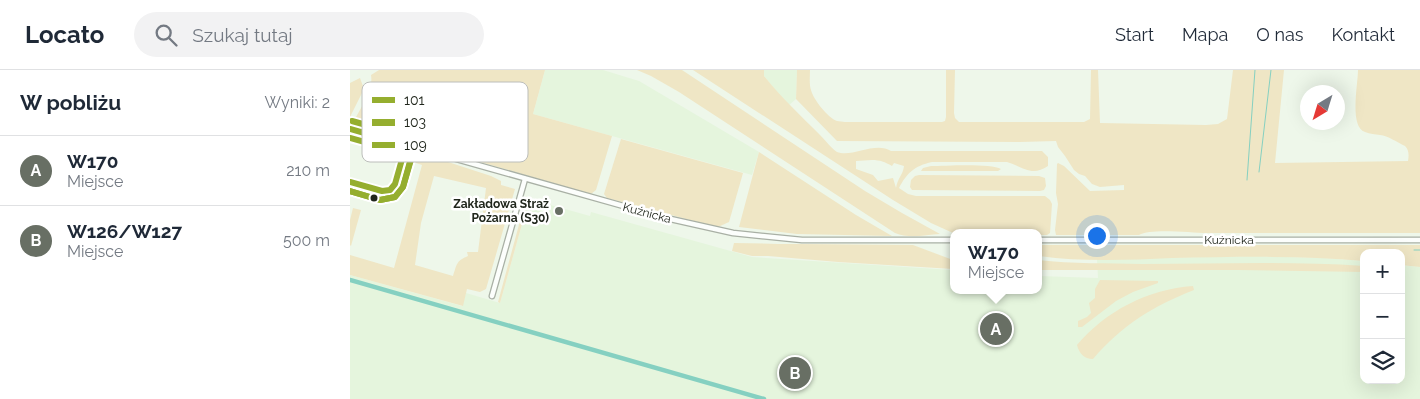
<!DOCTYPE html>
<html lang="pl">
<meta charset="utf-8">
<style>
body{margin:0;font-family:Raleway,sans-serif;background:#f2f2f3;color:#1f2937}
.controls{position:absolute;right:15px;bottom:15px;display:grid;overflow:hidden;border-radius:10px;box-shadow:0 5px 20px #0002}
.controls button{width:45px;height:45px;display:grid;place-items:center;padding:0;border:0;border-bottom:1px solid #e0e1e3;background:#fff;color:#1f2937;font:25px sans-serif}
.compass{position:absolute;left:950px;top:15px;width:45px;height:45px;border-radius:50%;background:#fff;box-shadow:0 5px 20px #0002;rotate:218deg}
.you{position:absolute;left:746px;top:165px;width:18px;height:18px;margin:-12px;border:4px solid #fff;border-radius:50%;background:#1a73e8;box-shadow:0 0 0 8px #1a73e833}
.badge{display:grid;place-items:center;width:32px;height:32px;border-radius:50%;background:#686f64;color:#fff;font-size:16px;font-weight:700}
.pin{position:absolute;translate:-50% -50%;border:2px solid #fff;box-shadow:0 1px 5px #0006}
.popup{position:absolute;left:600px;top:159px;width:92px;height:65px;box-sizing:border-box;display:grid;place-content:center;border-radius:10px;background:#fff;filter:drop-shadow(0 1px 4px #0005);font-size:16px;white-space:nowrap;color:#747a83}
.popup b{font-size:19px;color:#1f2937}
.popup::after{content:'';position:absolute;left:50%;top:100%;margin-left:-10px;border:10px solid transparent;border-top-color:#fff}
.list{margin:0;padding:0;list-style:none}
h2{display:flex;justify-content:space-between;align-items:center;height:65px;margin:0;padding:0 20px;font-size:21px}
h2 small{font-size:16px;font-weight:400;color:#747a83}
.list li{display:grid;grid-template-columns:32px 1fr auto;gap:15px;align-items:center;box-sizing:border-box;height:70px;padding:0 20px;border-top:1px solid #e0e1e3}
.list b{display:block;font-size:19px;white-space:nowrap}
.list p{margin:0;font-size:16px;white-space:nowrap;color:#747a83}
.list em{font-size:16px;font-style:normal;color:#747a83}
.icon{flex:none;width:28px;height:28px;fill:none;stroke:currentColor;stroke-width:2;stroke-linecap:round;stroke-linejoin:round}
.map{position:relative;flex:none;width:1070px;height:329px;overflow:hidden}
header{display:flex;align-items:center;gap:30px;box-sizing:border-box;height:70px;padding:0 25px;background:#fff;border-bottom:1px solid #e0e1e3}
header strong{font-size:24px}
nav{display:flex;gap:28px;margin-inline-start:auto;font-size:18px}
.search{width:350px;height:45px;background:#f2f2f3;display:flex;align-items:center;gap:12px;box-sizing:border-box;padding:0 18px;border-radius:28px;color:#747a83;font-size:19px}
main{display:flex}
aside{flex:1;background:#fff}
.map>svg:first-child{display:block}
.built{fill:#e5f5dd}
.green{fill:#efe6c5;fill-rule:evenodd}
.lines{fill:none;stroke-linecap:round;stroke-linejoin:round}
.stream{stroke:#85d0c1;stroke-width:1}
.canal{stroke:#85d0c1;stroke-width:4.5}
.minor-casing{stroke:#a9b0a5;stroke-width:7}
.minor{stroke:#fcfefc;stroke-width:4.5}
.bus-1-casing{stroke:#fff;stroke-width:10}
.bus-2-casing{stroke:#fff;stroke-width:10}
.bus-3-casing{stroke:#fff;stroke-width:10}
.bus-1{stroke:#95ae2f;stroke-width:6}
.bus-2{stroke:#95ae2f;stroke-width:6}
.bus-3{stroke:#95ae2f;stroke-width:6}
.bus-dot{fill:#20261c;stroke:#fff;stroke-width:2}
.poi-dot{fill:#686f64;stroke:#fff;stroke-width:2}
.labels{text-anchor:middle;stroke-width:5;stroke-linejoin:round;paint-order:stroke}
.poi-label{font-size:12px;font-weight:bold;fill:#20261c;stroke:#fff;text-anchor:end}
.street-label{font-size:12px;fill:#20261c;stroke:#fff}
.key{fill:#fff;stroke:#bcbebb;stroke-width:1}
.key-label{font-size:14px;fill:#20261c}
</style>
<header>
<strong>Locato</strong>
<div class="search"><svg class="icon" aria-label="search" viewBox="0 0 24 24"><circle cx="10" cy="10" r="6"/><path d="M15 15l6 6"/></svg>Szukaj tutaj</div>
<nav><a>Start</a><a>Mapa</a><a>O nas</a><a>Kontakt</a></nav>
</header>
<main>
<aside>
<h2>W pobliżu<small>Wyniki: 2</small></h2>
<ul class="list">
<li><span class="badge">A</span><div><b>W170</b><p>Miejsce</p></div><em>210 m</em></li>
<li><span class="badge">B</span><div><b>W126/W127</b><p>Miejsce</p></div><em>500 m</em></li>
</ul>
</aside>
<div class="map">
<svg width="1070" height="329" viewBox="0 0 1070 329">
<rect width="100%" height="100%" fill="#eef7ea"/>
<g class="built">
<path d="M195,0H253L289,11L409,82L402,105L183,44Z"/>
<path d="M414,0H447L446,29L439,35L428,23L414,6Z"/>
<path d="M179,129L240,146L241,142L402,187L603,200L604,220H688L689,206L748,208L747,189L907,186L974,188L1014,191V310H1051V195L1070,197V329H0V205L112,236L116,223L150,233Z"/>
</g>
<g class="green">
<path d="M29,0H195L183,44L262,66L246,120L241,124L2,55C9,39 24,22 21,5Z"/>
<path d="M287,0H332L515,121L552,143L590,164C575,165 559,169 545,163L329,22L301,6Z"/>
<path d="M343,0H414V6C431,27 451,46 470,65C474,69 483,80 487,82C502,88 525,71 541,81H692L698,87V96C682,107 673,97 657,92H582C564,96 557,103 549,118L558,124L566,126H695L700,130L702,134L700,163L697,165H689L688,163H603L581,153L543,130ZM522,90C530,90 535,92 542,96L544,93L554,96C553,105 548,107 546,118L543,108L528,111L523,105L506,99V91Z"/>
<path d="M447,0H460C460,6 459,14 461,20C463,29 478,48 487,51C492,52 498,52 503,52H592L595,51L596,47V0H605L604,43L605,48L609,52H734L740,49L741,0H748L750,53L856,55L868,54L877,49L883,0H934L925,93L1058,91C1059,85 1059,80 1055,76C1047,72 1038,66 1030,65C1025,64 1020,64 1015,62C999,57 1008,14 1008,0H1070V163C999,163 928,163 857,163C841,163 801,158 789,165H706L705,160L708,134L706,123L707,94L708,93L714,96L740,121L774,120V115L750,117L742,114L735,106L729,104L724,100L715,86L708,77L706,71L670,72L487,71L446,29Z"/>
<path d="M10,8L14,19L0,47V13Z"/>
<path d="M271,69L393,103L379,152L368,157L359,155L257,128L254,124Z"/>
<path d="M409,82L506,145L542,166L447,164L389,157Z"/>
<path d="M73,88L89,92H98L141,106L151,111V115L165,119L136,219L130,222L117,219L113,236L0,205V185L44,198L72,95L63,92ZM84,106L136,118L128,182H117L118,186C106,191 107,194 103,206L65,195L71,153Z"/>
<path d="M581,96C595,96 641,93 651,99L648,101H571L573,98Z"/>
<path d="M569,105L689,106L695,108L696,116L694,120L690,121L562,120L560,117L561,110L565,106Z"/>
<path d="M176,129H179L150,233L148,232Z"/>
<path d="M3,138L11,140L1,176L0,175V150Z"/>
<path d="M384,173C404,173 424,174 445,174L563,175L603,190V199L488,192L418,186H402L382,181Z"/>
<path d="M689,175H1070V197L1051,195V183H1014V191C950,185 886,187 822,188C778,190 732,192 689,186Z"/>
<path d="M688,190C723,194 757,193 792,194C866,194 940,191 1014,196V202L888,200H689Z"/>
<path d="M750,210L808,211V213L783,222L766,231L732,257H728V251L737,247L741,243L739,233L745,228V219Z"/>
<path d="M843,216L844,220C803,236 772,255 743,289C734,289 729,283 727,275C756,241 798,219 843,216Z"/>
</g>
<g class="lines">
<g class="stream">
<path d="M909,102L921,0"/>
<path d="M897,110L905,0"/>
<path d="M1064,180H1070"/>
</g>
<path class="canal" d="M0,210L414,329"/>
<defs>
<g id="minor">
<path d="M0,59L316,148L383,163L452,170H604"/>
<path d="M688,170H1070"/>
<path d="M142,226L175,109"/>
</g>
</defs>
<use href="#minor" class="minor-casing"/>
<use href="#minor" class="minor"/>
<defs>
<g id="bus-1">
<path d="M0,59L56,75"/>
<path d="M0,112L32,121L40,120L45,114L56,75"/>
</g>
<g id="bus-2">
<path d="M0,68L54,83"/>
<path d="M0,121L30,130L45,127L53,117L64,77"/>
</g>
<path id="bus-3" d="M0,121L30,130L45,127L53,117L65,76L63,70L59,67L2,51"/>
</defs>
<use href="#bus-1" class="bus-1-casing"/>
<use href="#bus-2" class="bus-2-casing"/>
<use href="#bus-3" class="bus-3-casing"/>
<use href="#bus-1" class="bus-1"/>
<use href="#bus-2" class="bus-2"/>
<use href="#bus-3" class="bus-3"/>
</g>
<circle class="bus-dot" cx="24" cy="128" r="4.5"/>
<circle class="poi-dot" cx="209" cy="141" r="5"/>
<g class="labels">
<g class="poi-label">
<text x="199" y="138">Zakładowa Straż<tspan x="199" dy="14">Pożarna (S30)</tspan></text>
</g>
<g class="street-label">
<text transform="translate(297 143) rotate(15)" y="4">Kuźnicka</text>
<text x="879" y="174">Kuźnicka</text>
</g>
</g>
<rect x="12" y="12" width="166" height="80" rx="8" class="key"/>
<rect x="22" y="27" width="23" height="6" fill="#95ae2f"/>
<rect x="22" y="49" width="23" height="7" fill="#95ae2f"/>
<rect x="22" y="72" width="23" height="6" fill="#95ae2f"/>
<g class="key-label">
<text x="54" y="35">101</text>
<text x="54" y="57">103</text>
<text x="54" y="80">109</text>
</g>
</svg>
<div class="controls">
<button>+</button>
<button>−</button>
<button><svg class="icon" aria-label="layers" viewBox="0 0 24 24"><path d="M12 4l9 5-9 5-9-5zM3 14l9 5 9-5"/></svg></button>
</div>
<svg class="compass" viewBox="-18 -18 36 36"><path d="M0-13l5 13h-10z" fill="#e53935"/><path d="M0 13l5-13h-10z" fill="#747a83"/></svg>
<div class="you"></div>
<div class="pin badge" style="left:646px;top:259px">A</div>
<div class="popup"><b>W170</b>Miejsce</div>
<div class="pin badge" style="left:445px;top:303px">B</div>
</div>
</main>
